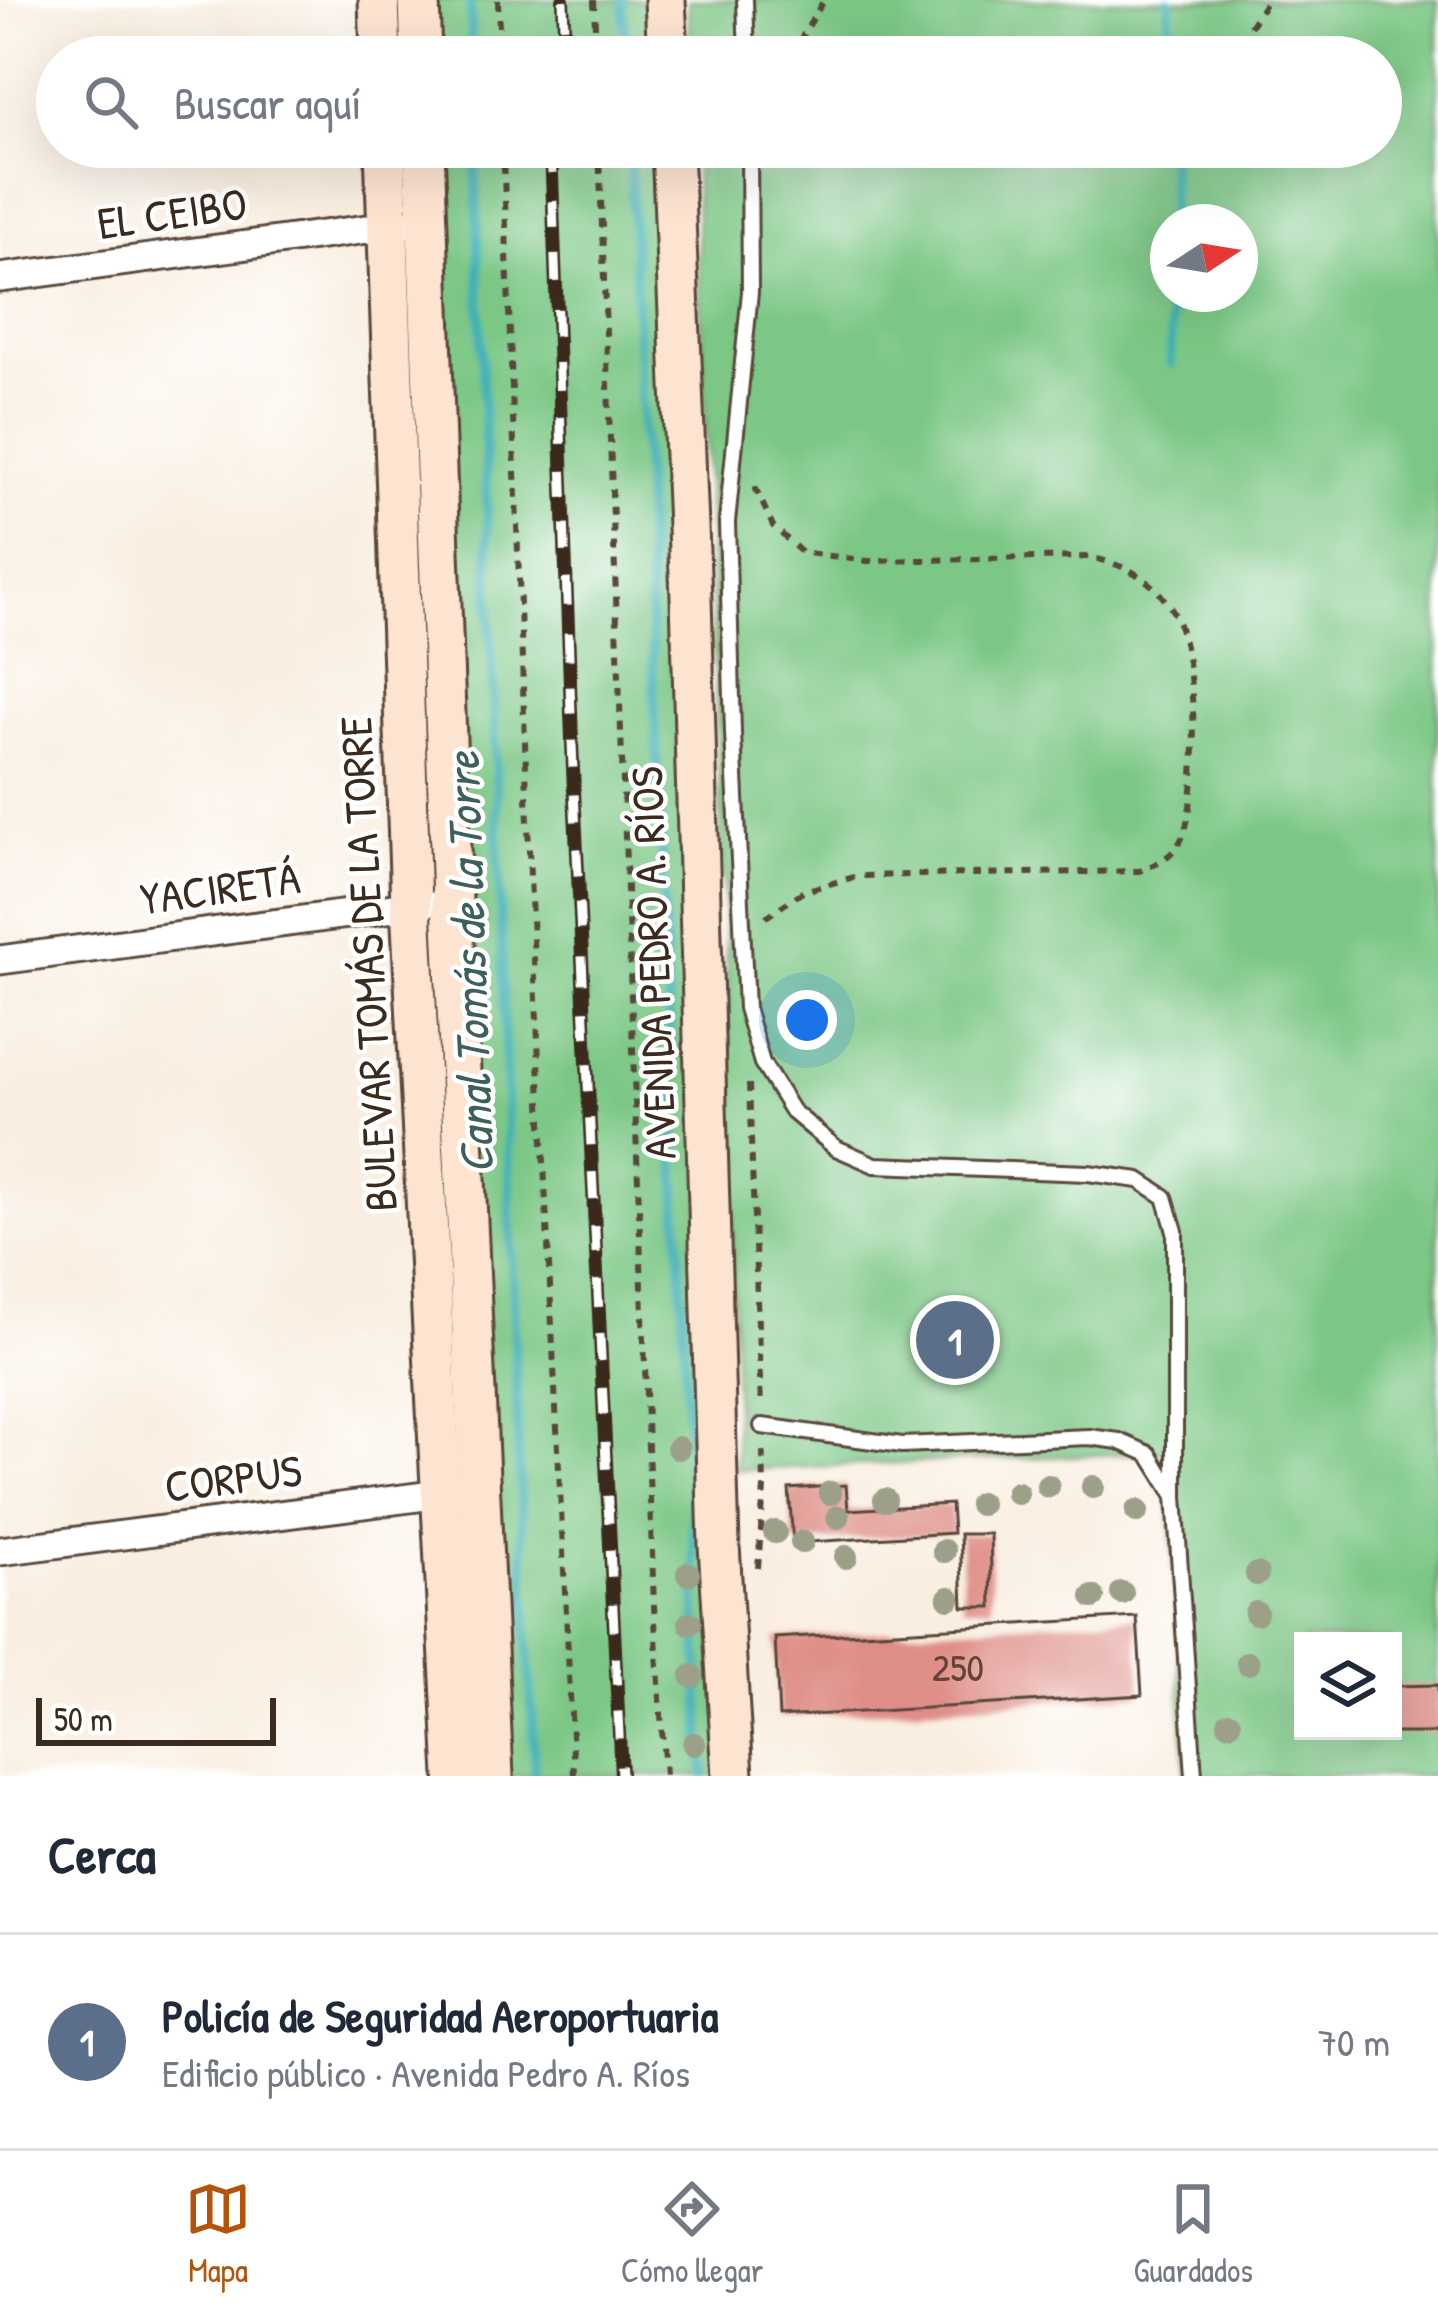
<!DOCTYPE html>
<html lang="es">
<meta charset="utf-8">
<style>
body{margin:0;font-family:"Patrick Hand",sans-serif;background:#f6f6f7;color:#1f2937}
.controls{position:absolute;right:36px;bottom:36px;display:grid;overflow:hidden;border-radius:0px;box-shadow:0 12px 48px #0002}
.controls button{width:108px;height:108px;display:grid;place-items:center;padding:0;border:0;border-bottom:3px solid #e0e1e3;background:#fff;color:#1f2937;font:60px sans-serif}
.compass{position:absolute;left:1150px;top:204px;width:108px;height:108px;border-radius:50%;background:#fff;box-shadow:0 12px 48px #0002;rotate:78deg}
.scale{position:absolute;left:36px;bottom:30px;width:240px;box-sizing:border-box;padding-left:12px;border:6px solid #3b2a1e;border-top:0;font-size:33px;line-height:42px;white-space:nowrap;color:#3b2a1e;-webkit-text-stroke:9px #fff;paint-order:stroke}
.you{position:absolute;left:807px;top:1020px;width:42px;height:42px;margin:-30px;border:9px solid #fff;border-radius:50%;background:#1a73e8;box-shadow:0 0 0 18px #1a73e833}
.badge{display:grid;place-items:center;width:78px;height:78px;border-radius:50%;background:#b45309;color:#fff;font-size:39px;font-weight:700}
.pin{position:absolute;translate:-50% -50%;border:6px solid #fff;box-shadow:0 3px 12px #0006}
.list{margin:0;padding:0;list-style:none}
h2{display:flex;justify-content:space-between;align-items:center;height:156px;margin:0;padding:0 48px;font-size:51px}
h2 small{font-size:39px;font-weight:400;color:#747a83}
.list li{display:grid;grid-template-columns:78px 1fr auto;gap:36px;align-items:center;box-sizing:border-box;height:216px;padding:0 48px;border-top:3px solid #e0e1e3}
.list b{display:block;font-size:45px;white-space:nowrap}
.list p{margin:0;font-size:39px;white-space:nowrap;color:#747a83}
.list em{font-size:39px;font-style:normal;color:#747a83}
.icon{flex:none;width:66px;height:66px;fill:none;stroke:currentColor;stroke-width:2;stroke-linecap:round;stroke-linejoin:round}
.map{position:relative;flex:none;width:1438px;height:1776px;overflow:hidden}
.search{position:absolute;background:#fff;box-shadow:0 12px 48px #0002;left:36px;right:36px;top:36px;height:132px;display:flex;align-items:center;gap:30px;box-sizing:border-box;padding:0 42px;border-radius:66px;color:#747a83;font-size:45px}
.sheet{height:372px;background:#fff}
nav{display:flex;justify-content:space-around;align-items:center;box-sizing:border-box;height:168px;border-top:3px solid #e0e1e3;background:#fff;font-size:33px;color:#747a83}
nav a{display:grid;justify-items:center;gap:6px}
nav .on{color:#b45309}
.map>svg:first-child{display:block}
.green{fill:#7bc785;stroke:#5b7852;stroke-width:3;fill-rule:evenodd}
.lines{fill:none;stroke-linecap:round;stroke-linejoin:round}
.stream{stroke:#3fb0b6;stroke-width:9}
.building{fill:#df8e87}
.lane-casing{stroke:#58473b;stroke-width:20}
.street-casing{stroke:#58473b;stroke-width:33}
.secondary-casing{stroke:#58473b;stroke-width:45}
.path{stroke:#58473b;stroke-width:6;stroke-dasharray:9 9;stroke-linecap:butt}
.lane{stroke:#fff;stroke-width:14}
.street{stroke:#fff;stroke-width:27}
.secondary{stroke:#fde4d1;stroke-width:39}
.rail-casing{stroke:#3b2a1e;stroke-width:14}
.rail{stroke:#fff;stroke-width:9;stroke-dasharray:27;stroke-linecap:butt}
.tree{fill:#9da089}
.labels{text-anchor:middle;stroke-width:9;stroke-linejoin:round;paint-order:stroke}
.number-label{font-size:39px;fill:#644338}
.street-label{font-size:45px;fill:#3b2a1e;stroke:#fff}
.water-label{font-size:48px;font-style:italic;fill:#3d605b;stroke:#fff}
</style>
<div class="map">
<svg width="1438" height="1776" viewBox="0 0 1438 1776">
<rect width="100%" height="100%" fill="#fff"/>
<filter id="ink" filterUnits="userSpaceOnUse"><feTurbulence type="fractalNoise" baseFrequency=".00833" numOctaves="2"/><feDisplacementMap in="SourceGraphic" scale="24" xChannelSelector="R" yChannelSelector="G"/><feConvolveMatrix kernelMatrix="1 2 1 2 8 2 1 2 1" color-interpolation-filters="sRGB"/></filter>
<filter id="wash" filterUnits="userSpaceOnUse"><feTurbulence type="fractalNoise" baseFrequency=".004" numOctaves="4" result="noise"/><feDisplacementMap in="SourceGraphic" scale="48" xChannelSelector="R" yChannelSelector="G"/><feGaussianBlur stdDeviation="2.7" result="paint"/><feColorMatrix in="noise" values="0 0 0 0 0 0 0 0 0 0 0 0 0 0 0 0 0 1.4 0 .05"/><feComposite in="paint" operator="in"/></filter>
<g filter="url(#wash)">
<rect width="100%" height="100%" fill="#f9eee0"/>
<g class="green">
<path d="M419,0H665L668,57H421Z"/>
<path d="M688,0H1438V1776H1186L1167,1452L736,1470L726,939L694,147H1381V57H690ZM1168,222H1240V294H1168ZM1303,1641H1393V1731H1303Z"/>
<path d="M424,147H672L733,1776H493Z"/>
</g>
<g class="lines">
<g class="stream">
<path d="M470,0L472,57"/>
<path d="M623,0L625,57"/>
<path d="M1169,0L1170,56"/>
<path d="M475,147L518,1445L535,1776"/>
<path d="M629,147L704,1776"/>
<path d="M1170,147L1171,222"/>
<path d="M1171,294V364"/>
</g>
</g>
<g id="blocks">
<g class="building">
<path d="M846,1485L848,1510L951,1504L953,1533L793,1543L789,1489Z"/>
<path d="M960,1534H990L992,1607H963Z"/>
<path d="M1137,1617L1142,1695L779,1717L775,1638Z"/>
<path d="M1438,1685V1733H1393V1686Z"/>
</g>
</g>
</g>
<g filter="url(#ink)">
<use href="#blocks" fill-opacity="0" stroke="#58473b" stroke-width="3"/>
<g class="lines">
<defs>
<g id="lane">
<path d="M745,0L747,57"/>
<path d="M749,147L750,292L727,522L733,733L746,1008L762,1063L792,1111L836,1148L875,1165L1088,1173L1139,1180L1165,1197L1175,1231V1496"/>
<path d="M762,1426L902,1445L1089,1437L1119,1441L1149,1454L1175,1496L1194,1776"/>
</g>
<g id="street">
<path d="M0,278L405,224"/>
<path d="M0,960L424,904"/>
<path d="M0,1551L456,1492"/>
</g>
<g id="secondary">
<path d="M379,0L381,57"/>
<path d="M419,0L421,57"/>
<path d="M665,0L668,57"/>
<path d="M385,147L411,905L456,1776"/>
<path d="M424,147L452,901L493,1776"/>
<path d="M672,147L691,598L719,1545L733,1776"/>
</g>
</defs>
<use href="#lane" class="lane-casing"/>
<use href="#street" class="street-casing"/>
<use href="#secondary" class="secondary-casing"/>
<g class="path">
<path d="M498,0L500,57"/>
<path d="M594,0L596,57"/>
<path d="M790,57L824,0"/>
<path d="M1231,57L1267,0"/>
<path d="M503,147L530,877L574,1776"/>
<path d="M599,147L654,1606L665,1776"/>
<path d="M755,487L773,526L801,552L867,561L1090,557C1127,566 1151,577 1172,610C1197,648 1201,796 1182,838C1174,856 1158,863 1140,871L858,876L804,891L766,917"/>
<path d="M749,1084L761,1407"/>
<path d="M758,1568L764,1488L763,1450"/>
</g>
<use href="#lane" class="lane"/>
<use href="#street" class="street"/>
<use href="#secondary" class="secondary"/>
<defs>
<g id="rail">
<path d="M563,0L565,57"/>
<path d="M551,147L573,769L621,1776"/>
</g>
</defs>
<use href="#rail" class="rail-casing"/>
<use href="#rail" class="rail"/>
</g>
<g class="tree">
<circle cx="678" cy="1448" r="12"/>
<circle cx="1048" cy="1486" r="12"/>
<circle cx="1093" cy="1487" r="12"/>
<circle cx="830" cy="1493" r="12"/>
<circle cx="1017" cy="1493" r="12"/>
<circle cx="885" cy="1500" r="12"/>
<circle cx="980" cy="1504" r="12"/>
<circle cx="1137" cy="1511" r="12"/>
<circle cx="838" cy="1517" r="12"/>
<circle cx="775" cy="1532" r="12"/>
<circle cx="802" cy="1542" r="12"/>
<circle cx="944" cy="1551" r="12"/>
<circle cx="846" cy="1557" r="12"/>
<circle cx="688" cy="1574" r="12"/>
<circle cx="1257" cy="1574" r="12"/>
<circle cx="1122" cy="1593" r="12"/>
<circle cx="1093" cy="1597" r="12"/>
<circle cx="949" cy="1598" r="12"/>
<circle cx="1256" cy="1613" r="12"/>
<circle cx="690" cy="1623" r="12"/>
<circle cx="1248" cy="1663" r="12"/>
<circle cx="692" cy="1676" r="12"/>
<circle cx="1229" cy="1723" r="12"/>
<circle cx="694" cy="1744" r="12"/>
</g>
</g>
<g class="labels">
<g class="number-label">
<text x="958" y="1681">250</text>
</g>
<g class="street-label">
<text transform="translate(172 213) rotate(-8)" y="16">EL CEIBO</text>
<text transform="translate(220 888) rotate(-8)" y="16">YACIRETÁ</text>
<text transform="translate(653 963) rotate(-92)" y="16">AVENIDA PEDRO A. RÍOS</text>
<text transform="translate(368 964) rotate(-93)" y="16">BULEVAR TOMÁS DE LA TORRE</text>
<text transform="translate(233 1478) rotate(-7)" y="16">CORPUS</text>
</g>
<g class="water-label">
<text transform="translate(469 963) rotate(-92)" y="17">Canal Tomás de la Torre</text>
</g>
</g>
</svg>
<div class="controls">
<button><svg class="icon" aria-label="layers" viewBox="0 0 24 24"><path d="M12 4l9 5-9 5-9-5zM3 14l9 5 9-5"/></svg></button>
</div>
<svg class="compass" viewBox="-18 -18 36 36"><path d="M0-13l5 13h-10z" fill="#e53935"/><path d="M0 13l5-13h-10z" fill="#747a83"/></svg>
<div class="scale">50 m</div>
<div class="you"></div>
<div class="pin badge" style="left:955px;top:1340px;background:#5c6f8a">1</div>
<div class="search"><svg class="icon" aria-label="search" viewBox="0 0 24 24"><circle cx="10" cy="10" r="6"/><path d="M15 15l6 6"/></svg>Buscar aquí</div>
</div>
<section class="sheet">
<h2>Cerca<small></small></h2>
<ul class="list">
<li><span class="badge" style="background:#5c6f8a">1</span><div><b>Policía de Seguridad Aeroportuaria</b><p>Edificio público · Avenida Pedro A. Ríos</p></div><em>70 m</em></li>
</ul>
</section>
<nav>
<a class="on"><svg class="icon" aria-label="map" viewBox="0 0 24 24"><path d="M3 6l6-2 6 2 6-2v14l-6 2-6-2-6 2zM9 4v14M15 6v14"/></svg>Mapa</a>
<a><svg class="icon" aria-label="directions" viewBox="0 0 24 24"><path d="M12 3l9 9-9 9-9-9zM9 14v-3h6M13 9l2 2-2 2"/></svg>Cómo llegar</a>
<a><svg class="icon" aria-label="saved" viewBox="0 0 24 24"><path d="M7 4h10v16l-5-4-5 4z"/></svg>Guardados</a>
</nav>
